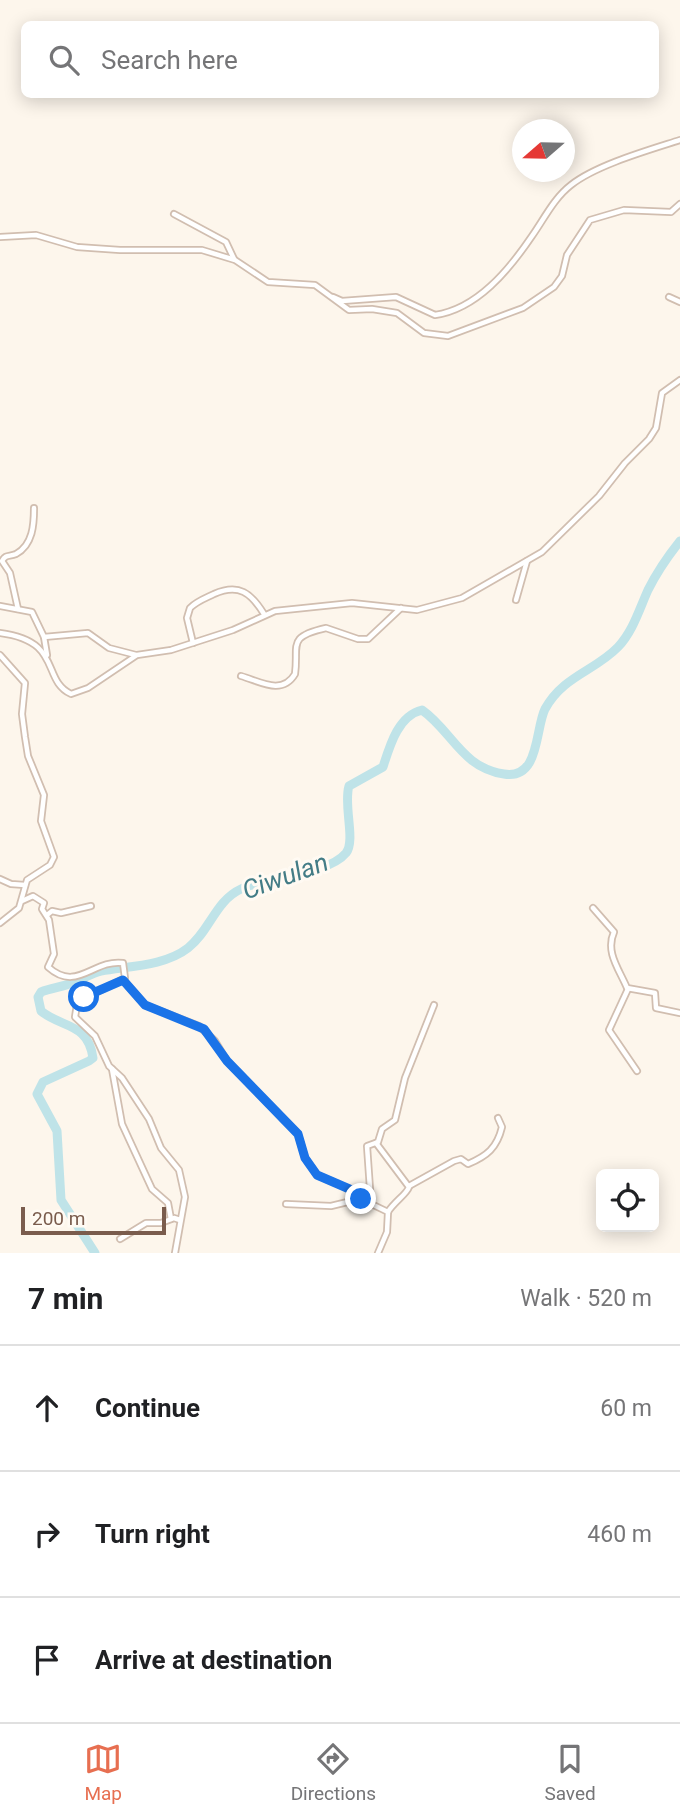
<!DOCTYPE html>
<meta charset="utf-8">
<style>
body{margin:0;font-family:Roboto,sans-serif;background:#f2f2f2;color:#202124}
.controls{position:absolute;right:21px;bottom:21px;display:grid;overflow:hidden;border-radius:10px;box-shadow:0 4px 18px #0003}
.controls button{width:63px;height:63px;display:grid;place-items:center;padding:0;border:0;border-bottom:2px solid #e0e0e0;background:#fff;color:#202124;font:35px sans-serif}
.compass{position:absolute;left:512px;top:119px;width:63px;height:63px;border-radius:50%;background:#fff;box-shadow:0 4px 18px #0003;rotate:250deg}
.scale{position:absolute;left:21px;bottom:18px;width:145px;box-sizing:border-box;padding-left:7px;border:4px solid #7a5c4d;border-top:0;font-size:19px;line-height:24px;white-space:nowrap;color:#7a5c4d;-webkit-text-stroke:5px #fffaf3;paint-order:stroke}
.stop{position:absolute;width:21px;height:21px;margin:-16px;border:5px solid #1a73e8;border-radius:50%;background:#fff}
.stop.end{background:#1a73e8;border-color:#fff;box-shadow:0 2px 7px #0008}
.list{margin:0;padding:0;list-style:none}
h2{display:flex;justify-content:space-between;align-items:center;height:91px;margin:0;padding:0 28px;font-size:30px}
h2 small{font-size:23px;font-weight:400;color:#757577}
.list li{display:grid;grid-template-columns:46px 1fr auto;gap:21px;align-items:center;box-sizing:border-box;height:126px;padding:0 28px;border-top:2px solid #e0e0e0}
.list b{display:block;font-size:26px;white-space:nowrap}
.list em{font-size:23px;font-style:normal;color:#757577}
.icon{flex:none;width:38px;height:38px;fill:none;stroke:currentColor;stroke-width:2;stroke-linecap:round;stroke-linejoin:round}
.map{position:relative;flex:none;width:680px;height:1253px;overflow:hidden}
.search{position:absolute;background:#fff;box-shadow:0 4px 18px #0003;left:21px;right:21px;top:21px;height:77px;display:flex;align-items:center;gap:18px;box-sizing:border-box;padding:0 24px;border-radius:10px;color:#757577;font-size:26px}
.sheet{height:469px;background:#fff}
nav{display:flex;justify-content:space-around;align-items:center;box-sizing:border-box;height:98px;border-top:2px solid #e0e0e0;background:#fff;font-size:19px;color:#757577}
nav a{display:grid;justify-items:center;gap:4px}
nav .on{color:#e76f51}
.map>svg:first-child{display:block}
.lines{fill:none;stroke-linecap:round;stroke-linejoin:round}
.river{stroke:#bfe3e8;stroke-width:9}
.street-casing{stroke:#d1beb0;stroke-width:8}
.street{stroke:#fff;stroke-width:4.5}
.route{stroke:#1a73e8;stroke-width:9}
.labels{text-anchor:middle;stroke-width:6;stroke-linejoin:round;paint-order:stroke}
.water-label{font-size:26px;font-style:italic;fill:#437c86;stroke:#fffaf3}
</style>
<div class="map">
<svg width="680" height="1253" viewBox="0 0 680 1253">
<rect width="100%" height="100%" fill="#fdf6ec"/>
<g class="lines">
<path class="river" d="M95,1253L61,1200L57,1131L37,1094L43,1082L89,1061L93,1058C88,1022 61,1028 41,1011L38,997L41,992C51,988 62,987 72,983C82,980 91,973 101,971C129,966 165,966 188,948C210,931 215,901 241,889C266,877 328,875 346,853C356,840 343,805 349,786L383,767C390,745 398,716 422,710C452,731 462,768 504,774C540,780 535,729 545,709C563,676 595,671 618,647C633,631 639,610 648,590C657,572 668,556 680,541"/>
<defs>
<g id="street">
<path d="M174,214L226,242L234,259"/>
<path d="M0,237L36,235L77,247L120,250H202L235,260L268,282L315,285L349,310L372,309L397,313L424,333L448,336L523,308L554,287L562,276L567,255L590,220L624,210L671,212L680,204"/>
<path d="M333,297L342,301L396,297L435,315C477,309 509,270 532,236C544,219 554,198 571,185C596,165 649,150 680,140"/>
<path d="M669,297L680,302"/>
<path d="M516,600L527,561"/>
<path d="M0,606L32,612L44,637L47,655"/>
<path d="M18,609L10,573L2,561C6,554 9,557 16,554C33,545 34,524 34,508"/>
<path d="M0,633C63,641 41,680 71,694L88,688L137,655L171,650L233,630L275,611L352,603L417,610L462,598L542,552L599,496L625,463L649,439L656,428L662,393L680,380"/>
<path d="M44,637L88,633L109,648L136,655"/>
<path d="M193,643L187,618L190,608C197,601 206,598 214,594C239,583 251,593 264,614"/>
<path d="M0,655L25,683L22,714L25,737L28,756L44,795L41,821L54,857L50,865L27,880L19,908L0,923"/>
<path d="M241,676C259,681 282,696 295,674C299,645 286,637 326,628L358,639H368L401,608"/>
<path d="M0,879L11,884L25,885"/>
<path d="M22,901L33,896L44,903L42,909L49,920L54,954L48,967C77,993 93,959 123,963L125,978L83,999L77,1004L75,1017L95,1036L109,1066L122,1078L149,1119L161,1148L179,1170L185,1197L175,1253"/>
<path d="M593,908L614,932C605,952 619,969 627,988L655,993L656,1008L680,1013"/>
<path d="M47,915L52,911L61,913L91,906"/>
<path d="M123,980L145,1005L199,1026L215,1041L227,1061L298,1134L305,1158L317,1175L354,1191L361,1199L388,1212L387,1232L378,1253"/>
<path d="M628,989L609,1030L637,1071"/>
<path d="M112,1069L122,1124L152,1189L168,1203L171,1219"/>
<path d="M376,1143L409,1187C407,1194 394,1202 388,1212"/>
<path d="M409,1186L454,1161L461,1159L468,1164C487,1156 497,1148 502,1127L498,1118"/>
<path d="M371,1203L367,1146L378,1142L382,1129L395,1120L405,1078L434,1005"/>
<path d="M286,1204L331,1206L360,1199"/>
<path d="M120,1239L146,1223H161L174,1218L180,1220"/>
</g>
</defs>
<use href="#street" class="street-casing"/>
<use href="#street" class="street"/>
</g>
<g class="lines">
<path class="route" d="M84,997L123,980L145,1005L204,1029L227,1061L298,1134L305,1158L317,1175L354,1191L361,1199"/>
</g>
<g class="labels">
<g class="water-label">
<text transform="translate(285 876) rotate(-20)" y="9">Ciwulan</text>
</g>
</g>
</svg>
<div class="controls">
<button><svg class="icon" aria-label="locate" viewBox="0 0 24 24"><circle cx="12" cy="12" r="6"/><path d="M12 2v4M12 18v4M2 12h4M18 12h4"/></svg></button>
</div>
<svg class="compass" viewBox="-18 -18 36 36"><path d="M0-13l5 13h-10z" fill="#e53935"/><path d="M0 13l5-13h-10z" fill="#757577"/></svg>
<div class="scale">200 m</div>
<div class="stop" style="left:84px;top:997px"></div>
<div class="stop end" style="left:361px;top:1199px"></div>
<div class="search"><svg class="icon" aria-label="search" viewBox="0 0 24 24"><circle cx="10" cy="10" r="6"/><path d="M15 15l6 6"/></svg>Search here</div>
</div>
<section class="sheet">
<h2>7 min<small>Walk · 520 m</small></h2>
<ul class="list">
<li><svg class="icon" aria-label="ahead" viewBox="0 0 24 24"><path d="M12 20V5M6 11l6-6 6 6"/></svg><div><b>Continue</b></div><em>60 m</em></li>
<li><svg class="icon" aria-label="right" viewBox="0 0 24 24"><path d="M7 20v-9h11M14 6l5 5-5 5"/></svg><div><b>Turn right</b></div><em>460 m</em></li>
<li><svg class="icon" aria-label="arrive" viewBox="0 0 24 24"><path d="M6 21V4h12l-3 4 3 4H6"/></svg><div><b>Arrive at destination</b></div></li>
</ul>
</section>
<nav>
<a class="on"><svg class="icon" aria-label="map" viewBox="0 0 24 24"><path d="M3 6l6-2 6 2 6-2v14l-6 2-6-2-6 2zM9 4v14M15 6v14"/></svg>Map</a>
<a><svg class="icon" aria-label="directions" viewBox="0 0 24 24"><path d="M12 3l9 9-9 9-9-9zM9 14v-3h6M13 9l2 2-2 2"/></svg>Directions</a>
<a><svg class="icon" aria-label="saved" viewBox="0 0 24 24"><path d="M7 4h10v16l-5-4-5 4z"/></svg>Saved</a>
</nav>
